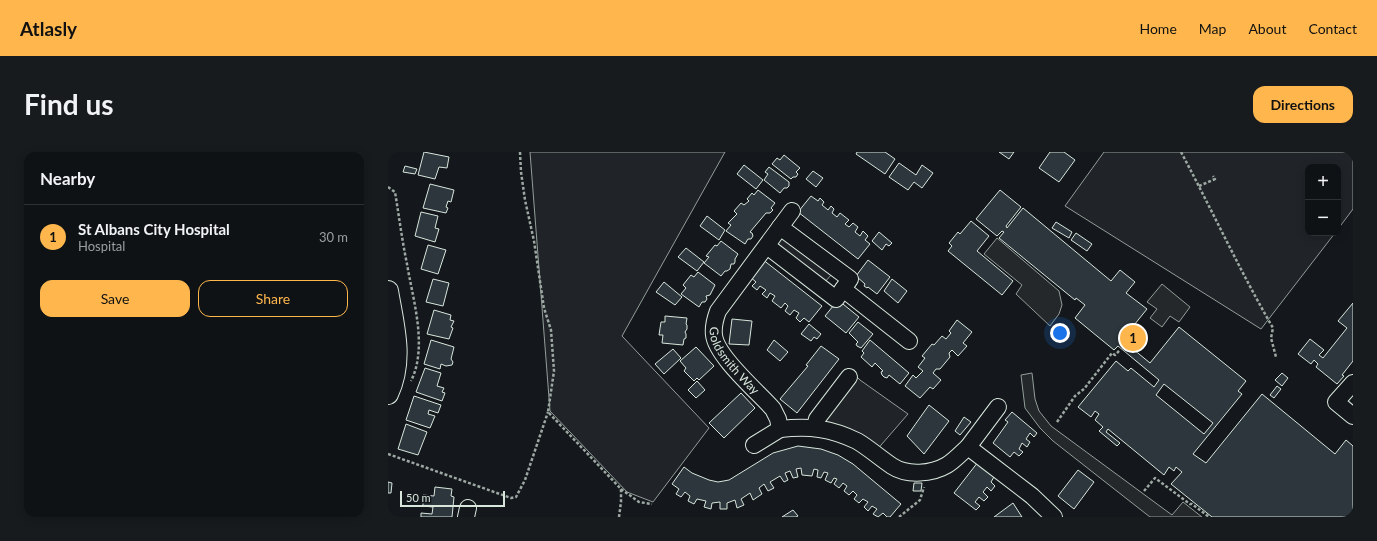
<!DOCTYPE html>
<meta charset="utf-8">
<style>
body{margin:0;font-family:Lato,sans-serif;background:#181b1e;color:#f1f3f6}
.controls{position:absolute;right:12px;top:12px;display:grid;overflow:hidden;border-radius:8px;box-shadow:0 2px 10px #0003}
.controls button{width:36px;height:36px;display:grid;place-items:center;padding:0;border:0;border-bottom:1px solid #2f3234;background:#0f1215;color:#f1f3f6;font:20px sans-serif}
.scale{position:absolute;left:12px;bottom:10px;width:105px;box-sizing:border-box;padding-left:4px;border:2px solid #d8e6dc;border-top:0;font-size:11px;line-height:14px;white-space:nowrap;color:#d8e6dc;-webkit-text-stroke:3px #14181c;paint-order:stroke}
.you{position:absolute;left:672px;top:181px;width:14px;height:14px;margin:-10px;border:3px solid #fff;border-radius:50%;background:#1a73e8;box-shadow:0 0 0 6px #1a73e833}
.badge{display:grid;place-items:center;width:26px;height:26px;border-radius:50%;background:#ffb74d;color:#111;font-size:13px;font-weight:700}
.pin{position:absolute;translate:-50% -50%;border:2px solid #fff;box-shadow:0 1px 4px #0006}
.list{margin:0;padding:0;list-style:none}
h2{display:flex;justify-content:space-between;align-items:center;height:52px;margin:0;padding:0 16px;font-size:17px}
h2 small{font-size:13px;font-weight:400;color:#9b9ea0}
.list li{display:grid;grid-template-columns:26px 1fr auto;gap:12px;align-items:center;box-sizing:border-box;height:64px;padding:0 16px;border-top:1px solid #2f3234}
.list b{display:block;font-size:15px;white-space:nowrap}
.list p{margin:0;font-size:13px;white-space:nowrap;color:#9b9ea0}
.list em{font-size:13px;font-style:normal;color:#9b9ea0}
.actions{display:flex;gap:8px;padding:12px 16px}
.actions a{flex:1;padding:9px 0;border:1px solid #ffb74d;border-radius:12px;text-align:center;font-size:14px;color:#ffb74d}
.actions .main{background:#ffb74d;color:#111}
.map{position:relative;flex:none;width:965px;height:365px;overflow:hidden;border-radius:12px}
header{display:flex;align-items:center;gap:24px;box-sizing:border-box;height:56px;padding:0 20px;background:#ffb74d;color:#111}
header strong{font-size:19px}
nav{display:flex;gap:22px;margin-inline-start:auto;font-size:14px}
.intro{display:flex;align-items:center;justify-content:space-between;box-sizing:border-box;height:96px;padding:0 24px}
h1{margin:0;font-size:28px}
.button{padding:10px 18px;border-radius:12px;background:#ffb74d;color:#111;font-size:14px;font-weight:700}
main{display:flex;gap:24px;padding:0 24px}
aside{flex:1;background:#0f1215;border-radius:12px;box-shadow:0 2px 10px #0003}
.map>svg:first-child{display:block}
.green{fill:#202428;stroke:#939e99}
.parking{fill:#24282b;stroke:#939e99}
.building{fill:#2c363c;stroke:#d8e6dc;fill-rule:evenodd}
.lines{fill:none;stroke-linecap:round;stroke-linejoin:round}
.minor-casing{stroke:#d8e6dc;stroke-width:18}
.major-casing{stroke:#d8e6dc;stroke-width:22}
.path{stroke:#9da8a2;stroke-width:2.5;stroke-dasharray:3 2;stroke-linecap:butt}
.minor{stroke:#14181c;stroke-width:16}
.major{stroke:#14181c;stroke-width:20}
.labels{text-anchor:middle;stroke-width:3;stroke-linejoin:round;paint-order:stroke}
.street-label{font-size:12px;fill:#d8e6dc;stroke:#14181c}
</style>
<header>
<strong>Atlasly</strong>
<nav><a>Home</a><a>Map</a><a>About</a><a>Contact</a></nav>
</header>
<div class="intro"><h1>Find us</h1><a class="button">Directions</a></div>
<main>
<aside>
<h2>Nearby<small></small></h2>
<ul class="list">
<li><span class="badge">1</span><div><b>St Albans City Hospital</b><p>Hospital</p></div><em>30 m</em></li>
</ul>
<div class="actions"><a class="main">Save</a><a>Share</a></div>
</aside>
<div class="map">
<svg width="965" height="365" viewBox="0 0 965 365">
<rect width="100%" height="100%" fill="#14181c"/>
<g class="green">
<path d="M142,0H337L234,184L321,276L265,350L239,340L162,259Z"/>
<path d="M716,0H965V57L950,77V15H920V81H947L873,177L677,54Z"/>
<path d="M393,79L445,121L434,133L383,93Z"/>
<path d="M467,223L472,228L520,262L487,300L446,278L431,267Z"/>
</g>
<g class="parking">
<path d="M609,86L671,139L674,153L671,162L662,174L628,142L634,133L596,102Z"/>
<path d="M774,132L802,155L791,170L782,164L774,175L762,166L769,157L759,150Z"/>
<path d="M644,221L647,247L651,259L663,274L784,363L795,350L814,365H762L665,289L652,276L637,256L633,223Z"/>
</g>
<g class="building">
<path d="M36,0L61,5L59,16L51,15L47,27L30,23Z"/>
<path d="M469,0H497L507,7L497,22L468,2Z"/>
<path d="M611,0H626L621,7Z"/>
<path d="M662,0H676L687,8L671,30L651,16Z"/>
<path d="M396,3L412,16L408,20L410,22L408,25H405L403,27L384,12L389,6L392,8Z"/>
<path d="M511,11L528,23L534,13L545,21L534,36L526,30L520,38L501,25Z"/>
<path d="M356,13L375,28L368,37L349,22Z"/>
<path d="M17,14L29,17L27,22L15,20Z"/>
<path d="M381,15L401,30V34L399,36H396L392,41L376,28L380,22L377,20Z"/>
<path d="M425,19L435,26L428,35L418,27Z"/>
<path d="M42,32L66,38L63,50L60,49L58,55L60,56L58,61L35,56Z"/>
<path d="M370,38L387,51L383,56L385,58L382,61H378L362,80L364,81L365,84L363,87H360L357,92L338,79L343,73L340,71L349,62L346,59L353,51L356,53L361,49L359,47L364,41L366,43Z"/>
<path d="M612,38L633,55L618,74L619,76L635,56L723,129L732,118L747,130L738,141L759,157L734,188L762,211L791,175L858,229L850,239L854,242L805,302L818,311L874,242L947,302L958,288L965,294V365H824L783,332L794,320L788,315L786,319L781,315L776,323L720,277L718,280L732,291L729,294L711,279L715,275L707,268L711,262L707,259L703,265L690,255L728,209L740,219L743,216L766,235L771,228L730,194L726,198L687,166L697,153L688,146L687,148L611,86L616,80L614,79L609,84L588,67ZM776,232L825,271L816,282L768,243Z"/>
<path d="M423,44L430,49L432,46L436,50L434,53L440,58L443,54L446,57L444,61L449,65L452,61L461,68L457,72L461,75L465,71L470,75L467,80L472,84L475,79L480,84L477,88L482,92L470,107L410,60Z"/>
<path d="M33,60L50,64L47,76L51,77L47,90L27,84Z"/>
<path d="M319,64L337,78L331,88L312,74Z"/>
<path d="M583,69L601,84L589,99L625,129L614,143L560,99L564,94L561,91L570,80L572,82Z"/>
<path d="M668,70L684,80L681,86L664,76Z"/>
<path d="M491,80L504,91L501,94L498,92L494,98L484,89Z"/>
<path d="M688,81L704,92L699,99L683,88Z"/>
<path d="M333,89L350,102L347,107V110L346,112H343L342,117L339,119H337L333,124L316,111L321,105L318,104L327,93L329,94Z"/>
<path d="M40,93L58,98L50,122L33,117Z"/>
<path d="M298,96L316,110L309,119L290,105Z"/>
<path d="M374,107L434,154L421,170L416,166L412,170L408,166L411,161L406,158L402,163L397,159L400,154L397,151L393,156L384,149L387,144L382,141L379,146L374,142L378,138L372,134L369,138L364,134L368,130L361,124Z"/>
<path d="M480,108L502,125L489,142L480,135L479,136L476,134L477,132L468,124Z"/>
<path d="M310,120L327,133L322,143L318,144L319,147L317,150H314L311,155L293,142L298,136L295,133L303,123L306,125Z"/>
<path d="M45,127L61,131L55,154L38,150Z"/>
<path d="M504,127L519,139L510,151L496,139Z"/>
<path d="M276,130L294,145L287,153L268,140Z"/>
<path d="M450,148L471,165L458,181L437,164Z"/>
<path d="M965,151V209L954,223L956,224L949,232L928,215L930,212L926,208L923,212L910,202L922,187L936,198L931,203L935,206L959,176L950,169Z"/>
<path d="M46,158L63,163L62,168L66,169L63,175L65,176L61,187L39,182Z"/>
<path d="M277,164L299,166L298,172L299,173V177L297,180L298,182V186L296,187L295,193L274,191L275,183H271L273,170H277Z"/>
<path d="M344,167L364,169L361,193L341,192Z"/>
<path d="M569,168L584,180L575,191L579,194L570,204L564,198L561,201L562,205L552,217H548L545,221L553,228L545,237L542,235L532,246L517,234L525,223L528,226L535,219L530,215L537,206L534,204L544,192L546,193L554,184L558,187L563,181L561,179Z"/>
<path d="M470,170L485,182L473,196L469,194L468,192L470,190L461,181Z"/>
<path d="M421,172L433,182L429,187L426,185L423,189L413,182Z"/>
<path d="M43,188L66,195L63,207L65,210L64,213L58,214L53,212L52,217L36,212Z"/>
<path d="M386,188L400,200L392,209L379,198Z"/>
<path d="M482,188L521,221L512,232L501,223L499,226L496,225L494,223L493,220L495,219L487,211L484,215L473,205L476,201L474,199Z"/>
<path d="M433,194L451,207L409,261L392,247L420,214L418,213Z"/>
<path d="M308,195L326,214L311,228L309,226L306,229L296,219L298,216L292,209Z"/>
<path d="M285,197L293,206L276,222L267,212Z"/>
<path d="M37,216L53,221L49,234L56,236L54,240L57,241L54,249L28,240Z"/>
<path d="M894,221L900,226L894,234L887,228Z"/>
<path d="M309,229L317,238L308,246L300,238Z"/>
<path d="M889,234L893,237L886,246L882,243Z"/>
<path d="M353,241L367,256L336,286L321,271Z"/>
<path d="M26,244L53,253L50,261L41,258L40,262L47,264L42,276L18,268Z"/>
<path d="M541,253L561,269L536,302L519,284Z"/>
<path d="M624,260L649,281L646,285L642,281L638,287L642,290L639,295L634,291L631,297L635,300L631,304L626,300L622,305L605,291L620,270L617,268Z"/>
<path d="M576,265L583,270L572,283L567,279Z"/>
<path d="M18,272L39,280L30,303L10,297Z"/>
<path d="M410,294L433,297L450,303L465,312L513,352L502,365H499L495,361L490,365L485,362L489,357L484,354L480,359L476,355L480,350L475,347L471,351L466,347L469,343L465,339L461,343L456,339L459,334L455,331L451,336L446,332L449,327L446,326L443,331L437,328L440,321L436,320L433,326L429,325L430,318L426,317L424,324L414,323L413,316L408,317L410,325L405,326L402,319L397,321L400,328L396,330L392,324L382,330L386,336L380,339L376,332L371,336L374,342L365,348L362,341L353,347L356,353L349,356L347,348L339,351V357H332V350L324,351L323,357L316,355L318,349L309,347L306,352L300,349L302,344L297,340L293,345L288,342L291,337L284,332L296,315L304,321L321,328L330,330L341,328L385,301Z"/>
<path d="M590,310L606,325L603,330L607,334L603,339L599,335L595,340L600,345L596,349L591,345L587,350L592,354L588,358L566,341Z"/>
<path d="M690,318L706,330L686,357L670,344Z"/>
<path d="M0,330L4,331L3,341H0Z"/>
<path d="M526,331H534L533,339H525Z"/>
<path d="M47,335L64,337L63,344L66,345L64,365H33V361L44,362L45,355L35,354V343L46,344Z"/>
<path d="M625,351L634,365H606Z"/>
<path d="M405,358L410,364L408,365H394Z"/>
</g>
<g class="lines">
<defs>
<g id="minor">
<path id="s1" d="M404,59L330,159C327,167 325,175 326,183C328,204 370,240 385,257L390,267L392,277C422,274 442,276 469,289C481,296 492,306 504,314C519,324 544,322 559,313C567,308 573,301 580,295L644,344L666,365"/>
<path d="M392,75L462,127L455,137"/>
<path d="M379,94L448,147L455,137L521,189"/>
<path d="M965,231L948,250L965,264"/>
<path d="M427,275L429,267L461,225"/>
<path d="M366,293L392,277"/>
<path d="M580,295L610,255"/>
<path d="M78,365L80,356"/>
</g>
<path id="major" d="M0,139C6,174 16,208 0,242"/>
</defs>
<use href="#minor" class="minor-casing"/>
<use href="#major" class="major-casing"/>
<g class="path">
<path d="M132,0L133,20L137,48L146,89L156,156L163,178L166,219L160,260L233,337V350L231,365"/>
<path d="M793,0C824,58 852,119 885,176L883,186L888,205"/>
<path d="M811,34L827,27L825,24"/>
<path d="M0,35L7,40C11,64 14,88 19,112C25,148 40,195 23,229"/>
<path d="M669,270L687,244L696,237L724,201L727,203L732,198"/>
<path d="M0,302L123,346L128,345L137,328L160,260"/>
<path d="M233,337L251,350L264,352"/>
<path d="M756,339L767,326L802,352H804L821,365"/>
<path d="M511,365L532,348L536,335"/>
</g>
<use href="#minor" class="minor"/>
<use href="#major" class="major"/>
</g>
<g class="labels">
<g class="street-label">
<text dy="4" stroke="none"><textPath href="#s1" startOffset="181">Goldsmith Way</textPath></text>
</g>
</g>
</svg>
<div class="controls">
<button>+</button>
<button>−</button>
</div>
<div class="scale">50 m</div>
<div class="you"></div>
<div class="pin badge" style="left:745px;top:186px">1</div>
</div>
</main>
